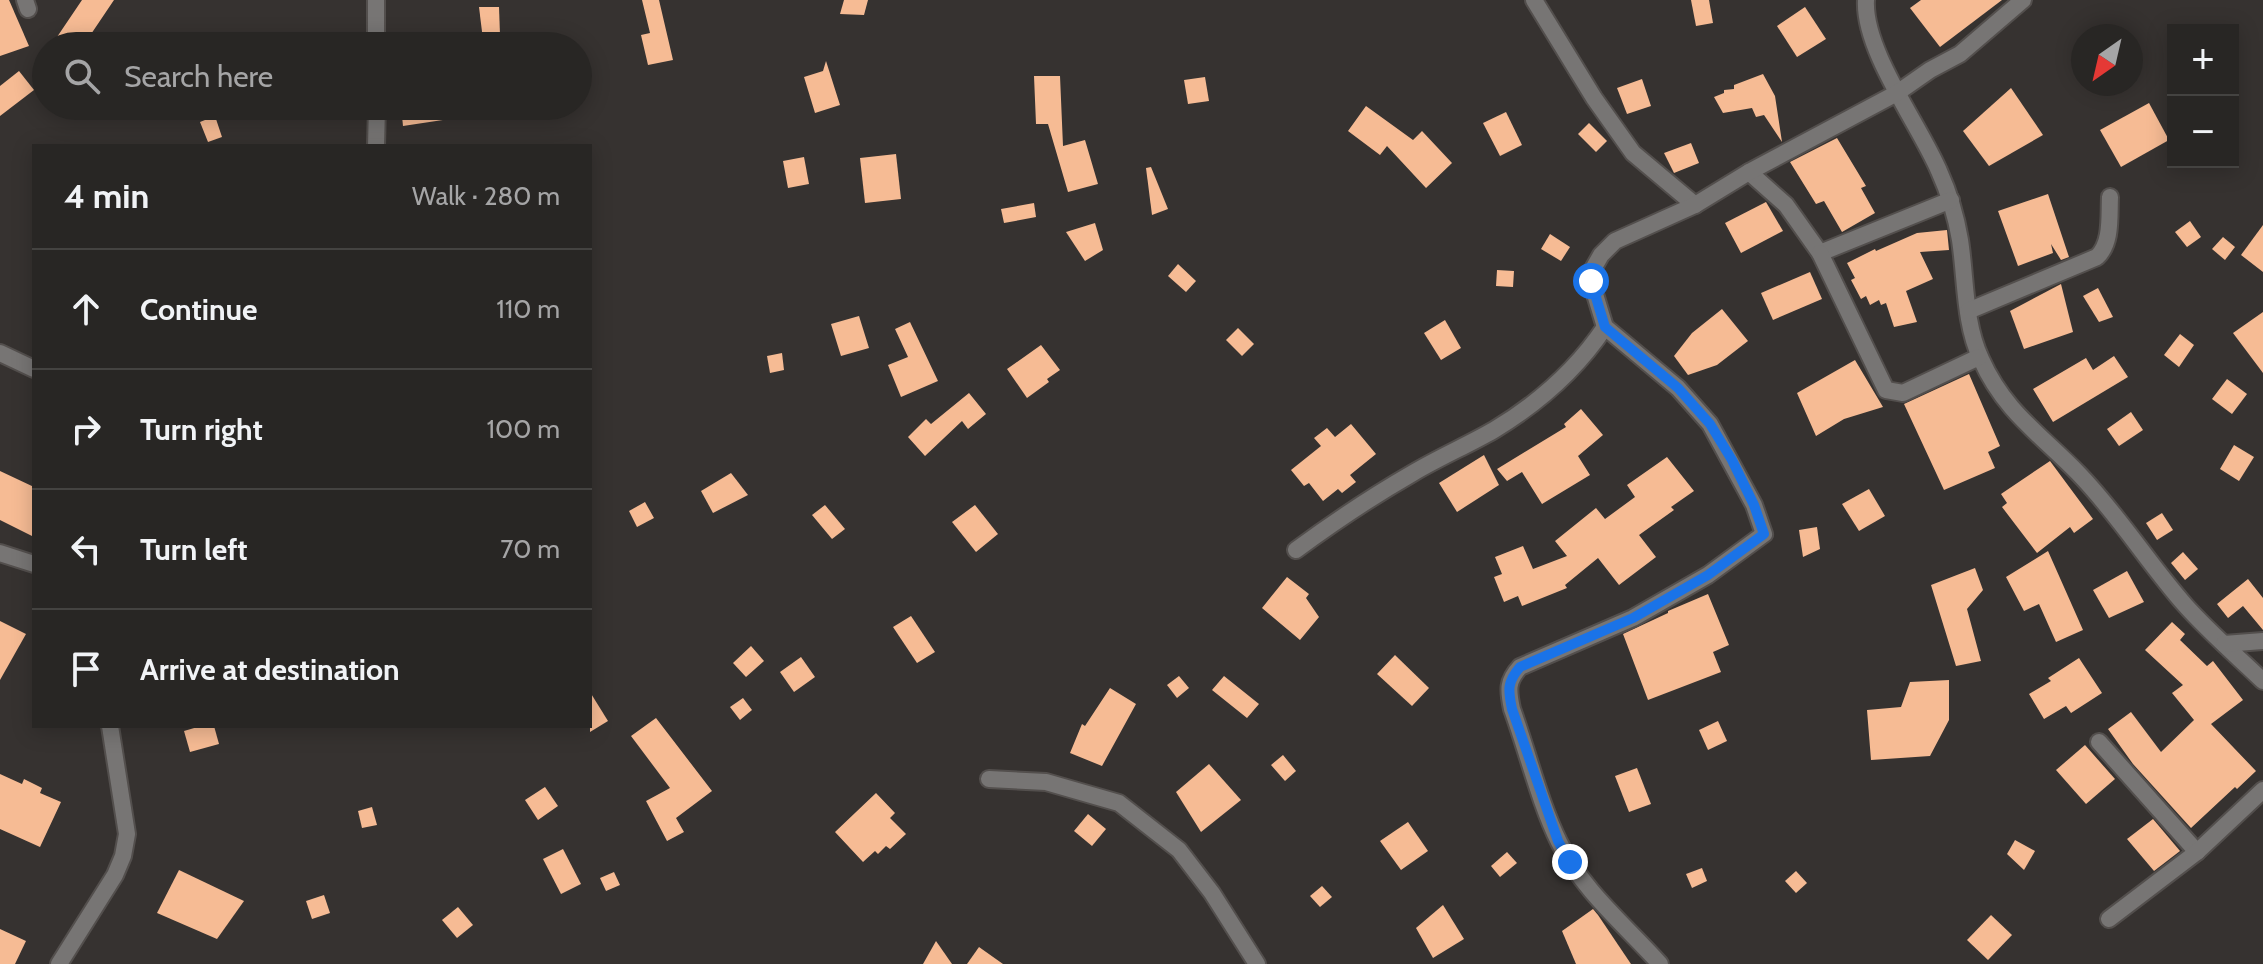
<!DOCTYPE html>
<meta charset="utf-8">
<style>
body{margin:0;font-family:Cabin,sans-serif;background:#302e2c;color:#f1f3f6}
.controls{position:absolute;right:24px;top:24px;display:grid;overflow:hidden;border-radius:0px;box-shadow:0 4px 20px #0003}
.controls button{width:72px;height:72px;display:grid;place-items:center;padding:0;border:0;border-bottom:2px solid #444341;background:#282624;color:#f1f3f6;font:40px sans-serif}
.compass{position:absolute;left:2071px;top:24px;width:72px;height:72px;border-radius:50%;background:#282624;box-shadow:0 4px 20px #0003;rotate:214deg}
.stop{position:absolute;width:24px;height:24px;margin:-18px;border:6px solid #1a73e8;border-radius:50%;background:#fff}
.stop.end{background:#1a73e8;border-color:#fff;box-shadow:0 2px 8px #0008}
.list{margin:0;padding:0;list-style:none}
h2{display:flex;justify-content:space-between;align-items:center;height:104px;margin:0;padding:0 32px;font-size:34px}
h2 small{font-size:26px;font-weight:400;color:#a5a5a6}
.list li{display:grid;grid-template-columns:52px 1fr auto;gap:24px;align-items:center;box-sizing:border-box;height:120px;padding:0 32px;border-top:2px solid #444341}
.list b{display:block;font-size:30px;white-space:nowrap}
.list em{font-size:26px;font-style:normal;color:#a5a5a6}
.icon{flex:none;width:44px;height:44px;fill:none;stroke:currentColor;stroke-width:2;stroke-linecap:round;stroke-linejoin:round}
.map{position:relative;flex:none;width:2263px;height:964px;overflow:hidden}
.search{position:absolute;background:#282624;box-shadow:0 4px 20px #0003;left:32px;top:32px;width:560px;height:88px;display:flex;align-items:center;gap:20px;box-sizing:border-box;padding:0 28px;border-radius:44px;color:#a5a5a6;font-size:30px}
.panel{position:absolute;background:#282624;box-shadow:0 4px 20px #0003;left:32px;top:144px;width:560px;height:584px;border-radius:0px}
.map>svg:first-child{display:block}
.building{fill:#f6bb94}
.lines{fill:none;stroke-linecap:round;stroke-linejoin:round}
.street-casing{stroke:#534f4d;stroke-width:20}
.street{stroke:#777574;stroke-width:16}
.route{stroke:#1a73e8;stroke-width:10}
</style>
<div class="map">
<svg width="2263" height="964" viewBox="0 0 2263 964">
<rect width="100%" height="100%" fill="#363230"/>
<g class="building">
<path d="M0,0H9L29,46L0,56Z"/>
<path d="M82,0H114L83,46H77L63,37L67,34L57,37Z"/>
<path d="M642,0H659L673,60L648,65L641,35L650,33Z"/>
<path d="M844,0H868L864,15L840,14Z"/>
<path d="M1691,0H1709L1713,23L1696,26Z"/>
<path d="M1921,0H2002L1940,47L1910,8Z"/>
<path d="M479,7H499L500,35L483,40Z"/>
<path d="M1805,7L1826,39L1797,57L1777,26Z"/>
<path d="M826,61L840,105L815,113L804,77L823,71Z"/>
<path d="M19,71L34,90L0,116V86Z"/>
<path d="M1763,74L1775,96L1782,142L1764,115L1756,117L1752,108L1723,113L1714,97L1724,93V90L1734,89V85Z"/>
<path d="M1034,76H1060L1063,146L1085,140L1098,184L1068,192L1048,124H1036Z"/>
<path d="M1205,77L1209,101L1188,104L1184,80Z"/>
<path d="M1642,79L1651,106L1627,114L1617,88Z"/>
<path d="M2011,88L2043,135L1989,166L1963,131Z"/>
<path d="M2149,103L2169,140L2121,167L2100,130Z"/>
<path d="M401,106H476V115L403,126Z"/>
<path d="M1366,106L1413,140L1422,131L1452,163L1426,188L1387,146L1380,155L1348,131Z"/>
<path d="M1506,112L1522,145L1500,156L1483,123Z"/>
<path d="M215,116L222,137L208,142L200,122Z"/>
<path d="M1589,123L1607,141L1596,152L1578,134Z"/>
<path d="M1837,138L1866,186L1861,188L1875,213L1842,232L1824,201L1816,204L1790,162Z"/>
<path d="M1691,143L1699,163L1674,173L1664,153Z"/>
<path d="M896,154L901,199L865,203L860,158Z"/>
<path d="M804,157L809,184L788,188L783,161Z"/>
<path d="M1151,167L1168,209L1152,215L1146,168Z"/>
<path d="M2048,194L2069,257L2061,260L2051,244L2053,253L2018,266L1998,211Z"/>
<path d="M1766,202L1783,231L1741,253L1725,223Z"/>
<path d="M1034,203L1036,217L1004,223L1001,209Z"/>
<path d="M2190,221L2201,237L2187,247L2175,232Z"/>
<path d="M1095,223L1103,250L1085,261L1066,232Z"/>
<path d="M2263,225V272L2241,255Z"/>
<path d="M1947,230L1949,250L1920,252L1933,279L1906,291L1917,322L1894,327L1886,303L1881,305L1879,300L1870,305L1866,296L1861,299L1851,280L1855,278L1847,263L1875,249L1876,251L1917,233Z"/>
<path d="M1550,234L1570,247L1561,261L1541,249Z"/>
<path d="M2223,237L2235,247L2225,260L2212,249Z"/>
<path d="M1178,264L1196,281L1186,292L1168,276Z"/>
<path d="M1497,270L1514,271L1513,287L1496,286Z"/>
<path d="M1810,272L1822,299L1773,320L1761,293Z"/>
<path d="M2061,284L2073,332L2024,349L2010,311Z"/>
<path d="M2098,288L2113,317L2099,322L2083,296Z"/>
<path d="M1722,309L1748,341L1717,365L1688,375L1674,356L1692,333Z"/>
<path d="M2263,312V373L2233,333Z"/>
<path d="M859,316L869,348L841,356L831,324Z"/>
<path d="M1445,320L1461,348L1441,360L1424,333Z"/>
<path d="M910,322L938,381L901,397L888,365L908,357L895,329Z"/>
<path d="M1238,328L1254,344L1242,356L1226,340Z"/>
<path d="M2180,334L2194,345L2179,367L2164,355Z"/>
<path d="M1041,345L1060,370L1047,379L1049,382L1027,398L1007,369Z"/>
<path d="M782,353L784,370L770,373L767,356Z"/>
<path d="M2114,356L2128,377L2053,422L2033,389L2086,358L2093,370Z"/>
<path d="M1855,360L1883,407L1844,419L1816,436L1797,393Z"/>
<path d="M1969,374L2000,446L1988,452L1995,468L1944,490L1904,404Z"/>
<path d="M2227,379L2247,394L2232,414L2212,399Z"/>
<path d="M969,393L986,414L968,429L962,421L925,456L908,437L926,419L931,424Z"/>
<path d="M1581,409L1603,435L1578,456L1590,475L1542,504L1522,472L1507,481L1497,469L1566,427L1564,424Z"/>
<path d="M2131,412L2143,430L2119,446L2107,429Z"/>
<path d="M1351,424L1376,454L1350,475L1356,482L1342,493L1338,489L1323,501L1309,483L1304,486L1291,470L1321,446L1314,438L1327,428L1335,437Z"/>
<path d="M2234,445L2254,457L2239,481L2220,469Z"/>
<path d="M1484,455L1499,485L1457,512L1439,483Z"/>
<path d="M1667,457L1694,491L1671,507L1674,510L1639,535L1656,557L1619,585L1598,558L1565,585L1567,588L1522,606L1518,596L1504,602L1494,577L1502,574L1495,557L1523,546L1533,569L1567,556L1555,541L1596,508L1605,519L1635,497L1627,485Z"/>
<path d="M2050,461L2093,519L2074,533L2070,527L2037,553L2002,507L2007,503L2001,494Z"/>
<path d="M0,471L34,487V537L0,520Z"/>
<path d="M731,473L748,495L713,513L701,491Z"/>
<path d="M1869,489L1885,516L1859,531L1842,504Z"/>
<path d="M645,502L654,518L637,527L629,511Z"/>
<path d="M825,505L845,529L832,539L812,515Z"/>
<path d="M975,505L998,534L976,552L952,522Z"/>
<path d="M2162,513L2173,530L2157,540L2146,523Z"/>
<path d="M1817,527L1820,549L1803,557L1799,530Z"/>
<path d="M2048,551L2083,630L2056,642L2039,604L2024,611L2006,577Z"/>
<path d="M2183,552L2198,569L2185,580L2171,563Z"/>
<path d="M1975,568L1983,590L1967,609L1981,661L1956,666L1931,585Z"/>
<path d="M2127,571L2144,602L2109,618L2093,590Z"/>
<path d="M1287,577L1309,594L1306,598L1319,617L1300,640L1262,608Z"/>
<path d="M2248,579L2263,598V630L2243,606L2228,618L2217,604Z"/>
<path d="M1708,594L1729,645L1713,652L1721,672L1648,700L1623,634L1668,613V611Z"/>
<path d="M911,616L935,652L917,663L893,627Z"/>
<path d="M0,621L26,634L0,680Z"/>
<path d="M2172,622L2185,634L2180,640L2207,666L2213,661L2243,700L2211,724L2256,771L2237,789L2235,787L2191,828L2133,764L2108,729L2131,712L2161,752L2194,720L2172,693L2183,685L2145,650Z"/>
<path d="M751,646L764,661L746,677L733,663Z"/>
<path d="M1395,655L1429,688L1412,706L1377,674Z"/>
<path d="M801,657L815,677L794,692L780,672Z"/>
<path d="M2079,658L2102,693L2071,713L2066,706L2044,719L2029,694L2051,681L2048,678Z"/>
<path d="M1179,676L1189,688L1177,698L1167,685Z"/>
<path d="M1224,676L1259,704L1247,718L1212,690Z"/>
<path d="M1949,680V720L1930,756L1871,760L1867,710L1901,707L1910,682Z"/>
<path d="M1110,688L1136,704L1102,766L1070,753L1082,724L1085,726Z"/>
<path d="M590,692L608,721L590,732Z"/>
<path d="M743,698L752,710L740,720L730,707Z"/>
<path d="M656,718L712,791L676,818L684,832L667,841L646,801L670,788L631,736Z"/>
<path d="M1718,721L1727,741L1708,750L1699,730Z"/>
<path d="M201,726H214L219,744L190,752L184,731Z"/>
<path d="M2085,745L2115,779L2086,804L2056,770Z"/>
<path d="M1283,755L1296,771L1285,781L1271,765Z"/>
<path d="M1209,764L1241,800L1201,832L1176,792Z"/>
<path d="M1637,768L1651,804L1629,812L1615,776Z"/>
<path d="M0,774L22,784L24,779L42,788L40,793L61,802L40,847L0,829Z"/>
<path d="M545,787L558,806L538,820L525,800Z"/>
<path d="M876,793L895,813L890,818L906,834L890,849L886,846L878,854L875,851L863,862L835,832Z"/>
<path d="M372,807L377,825L362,828L358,811Z"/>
<path d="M1088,814L1106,829L1092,846L1074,831Z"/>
<path d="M2153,819L2180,851L2154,871L2127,839Z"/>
<path d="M1408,822L1428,851L1401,870L1380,841Z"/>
<path d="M2015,840L2035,851L2024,870L2007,854Z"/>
<path d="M563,849L581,884L561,894L543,859Z"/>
<path d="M1507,852L1517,863L1500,877L1491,866Z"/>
<path d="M1702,868L1707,881L1692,888L1686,874Z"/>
<path d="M179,870L244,901L217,939L157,913Z"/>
<path d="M1796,871L1807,883L1796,893L1785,881Z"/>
<path d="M614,872L620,885L606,891L600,878Z"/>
<path d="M1322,886L1332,897L1320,907L1310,896Z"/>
<path d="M324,895L330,913L312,919L306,901Z"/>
<path d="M1443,905L1464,939L1433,958L1416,928Z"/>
<path d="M458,907L473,925L457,938L442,920Z"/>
<path d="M1593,909L1598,915L1631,964H1576L1562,931Z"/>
<path d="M1991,915L2012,935L1988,960L1967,940Z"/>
<path d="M0,929L26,941L15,964H0Z"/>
<path d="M936,941L952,964H923Z"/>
<path d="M979,947L1003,964H967Z"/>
</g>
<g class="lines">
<defs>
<g id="street">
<path d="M25,0L28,9"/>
<path d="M376,0V46"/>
<path d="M1534,0L1594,98L1633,153L1695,205"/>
<path d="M1866,0C1863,50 1919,124 1939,171C1949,193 1956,216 1960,240C1966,279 1964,323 1981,359C2004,411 2040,434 2078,473C2118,514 2148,563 2185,605C2209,632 2237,656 2263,681"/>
<path d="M376,146L377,106"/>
<path d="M1749,172L1786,205L1820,253L1951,200"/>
<path d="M1820,253L1886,390L1903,393L1979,357"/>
<path d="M1968,311L2097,257C2112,243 2109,217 2110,197"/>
<path d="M0,353L34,369"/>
<path d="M1296,550C1334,522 1373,496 1413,473C1440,457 1468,445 1494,430C1537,404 1577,369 1605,327"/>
<path d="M0,553L34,564"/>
<path d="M2224,644L2263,641"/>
<path d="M2099,742L2197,852"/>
<path d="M989,779L1046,782L1119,803L1179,850L1212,893L1257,964"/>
<path d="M2109,919L2197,852L2263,790"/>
<path d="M59,964L115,875L123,856L127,834L110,726"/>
<path d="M1660,964C1625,925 1582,890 1559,842C1540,804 1527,750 1512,709C1508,690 1507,681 1520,667L1633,618L1708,575L1764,534L1754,505L1710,424L1678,388L1605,327L1591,281L1593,269L1601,255L1615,241L1695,205L1749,172L1897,93L1930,70L1960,54L2023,0"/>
</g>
</defs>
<use href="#street" class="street-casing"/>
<use href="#street" class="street"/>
</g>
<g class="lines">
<path class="route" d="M1570,862L1558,841L1512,709C1508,690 1507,682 1520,667L1633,618L1708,575L1764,534L1754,505L1732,460L1710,424L1678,388L1605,327L1591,281"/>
</g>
</svg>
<div class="controls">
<button>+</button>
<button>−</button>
</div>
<svg class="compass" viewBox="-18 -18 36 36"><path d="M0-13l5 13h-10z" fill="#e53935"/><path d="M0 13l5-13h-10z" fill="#a5a5a6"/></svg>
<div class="stop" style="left:1591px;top:281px"></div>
<div class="stop end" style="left:1570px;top:862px"></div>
<div class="search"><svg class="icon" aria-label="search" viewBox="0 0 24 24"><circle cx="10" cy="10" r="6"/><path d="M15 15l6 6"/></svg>Search here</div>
<section class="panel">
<h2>4 min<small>Walk · 280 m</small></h2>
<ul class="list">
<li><svg class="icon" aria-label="ahead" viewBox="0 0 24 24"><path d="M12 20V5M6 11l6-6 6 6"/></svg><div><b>Continue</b></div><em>110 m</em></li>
<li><svg class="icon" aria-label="right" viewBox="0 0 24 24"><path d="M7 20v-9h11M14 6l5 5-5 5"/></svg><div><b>Turn right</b></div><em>100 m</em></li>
<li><svg class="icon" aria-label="left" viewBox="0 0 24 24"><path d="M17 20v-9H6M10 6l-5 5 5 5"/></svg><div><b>Turn left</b></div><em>70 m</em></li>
<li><svg class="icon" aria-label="arrive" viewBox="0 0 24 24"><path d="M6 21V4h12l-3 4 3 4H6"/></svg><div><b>Arrive at destination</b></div></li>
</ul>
</section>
</div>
